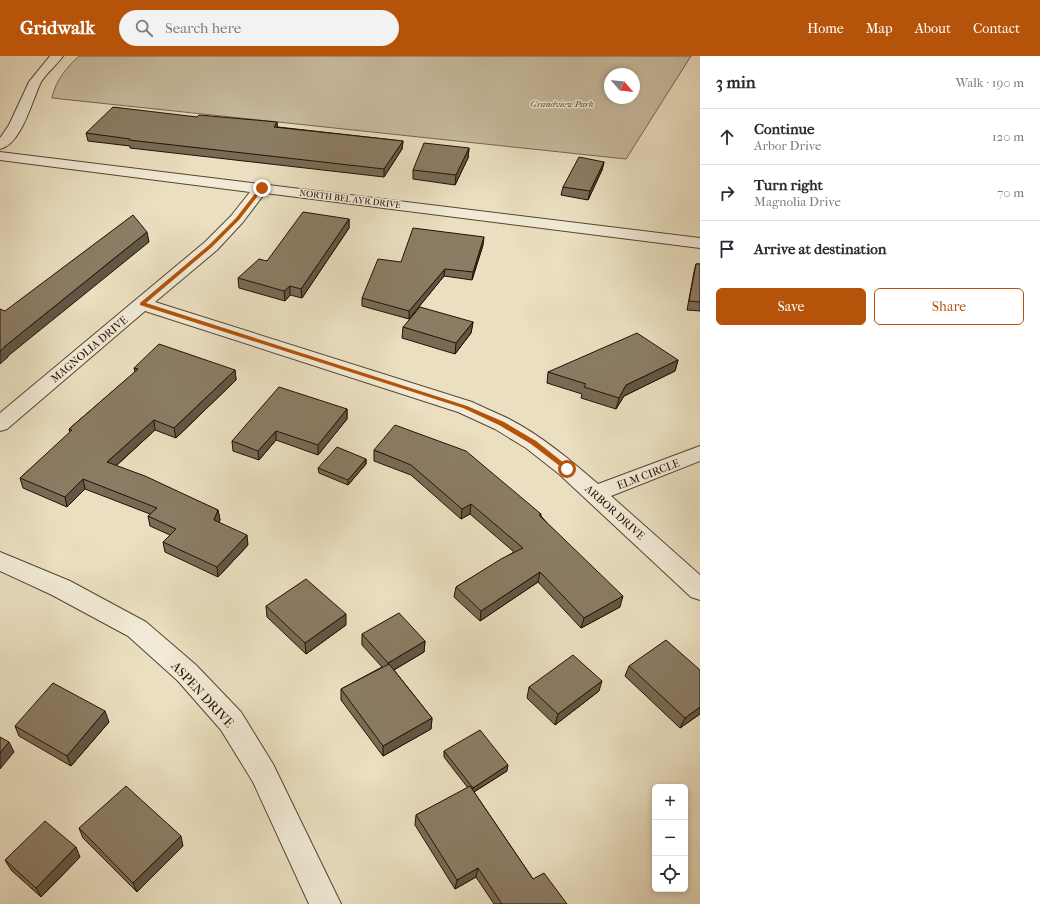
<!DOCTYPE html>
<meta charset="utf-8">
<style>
body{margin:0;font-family:"IM FELL French Canon",serif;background:#f2f2f3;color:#2b2b33}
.controls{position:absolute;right:12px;bottom:12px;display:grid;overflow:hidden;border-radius:6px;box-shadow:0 2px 6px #0003}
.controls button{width:36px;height:36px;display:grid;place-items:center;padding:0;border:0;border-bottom:1px solid #e1e1e2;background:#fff;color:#2b2b33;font:20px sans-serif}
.compass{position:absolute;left:604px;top:12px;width:36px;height:36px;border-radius:50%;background:#fff;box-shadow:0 2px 6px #0003;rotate:118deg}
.stop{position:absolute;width:12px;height:12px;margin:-9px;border:3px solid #b45309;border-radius:50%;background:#fff}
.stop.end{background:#b45309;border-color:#fff;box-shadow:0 1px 4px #0008}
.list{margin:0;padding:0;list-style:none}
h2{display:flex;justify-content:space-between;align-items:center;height:52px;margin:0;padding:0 16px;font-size:17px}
h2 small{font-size:13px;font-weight:400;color:#7c7c81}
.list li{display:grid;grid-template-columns:26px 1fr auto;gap:12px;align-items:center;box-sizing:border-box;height:56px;padding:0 16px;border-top:1px solid #e1e1e2}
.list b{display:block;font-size:15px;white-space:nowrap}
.list p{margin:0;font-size:13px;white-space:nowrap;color:#7c7c81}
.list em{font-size:13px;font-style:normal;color:#7c7c81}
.actions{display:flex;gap:8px;padding:12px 16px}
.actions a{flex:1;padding:9px 0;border:1px solid #b45309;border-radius:6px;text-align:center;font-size:14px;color:#b45309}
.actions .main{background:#b45309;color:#fff}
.icon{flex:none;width:22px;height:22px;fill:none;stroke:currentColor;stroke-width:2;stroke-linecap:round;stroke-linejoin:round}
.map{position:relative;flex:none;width:700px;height:848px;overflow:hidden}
header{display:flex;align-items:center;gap:24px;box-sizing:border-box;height:56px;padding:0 20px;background:#b45309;color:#fff}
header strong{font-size:19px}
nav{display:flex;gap:22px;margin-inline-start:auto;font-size:14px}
.search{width:280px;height:36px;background:#f2f2f3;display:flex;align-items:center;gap:10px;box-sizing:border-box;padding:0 14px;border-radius:22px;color:#7c7c81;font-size:15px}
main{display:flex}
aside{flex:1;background:#fff}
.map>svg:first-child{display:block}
.green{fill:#c8bc9f;stroke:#766650;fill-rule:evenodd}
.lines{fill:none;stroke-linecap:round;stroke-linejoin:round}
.minor-casing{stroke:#564430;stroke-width:2}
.minor{fill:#f1ead6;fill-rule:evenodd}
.wall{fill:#786b56;stroke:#241100}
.shaded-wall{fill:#615746;stroke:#241100}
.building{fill:#8b7c64;stroke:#241100}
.route{fill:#b45309}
.labels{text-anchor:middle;stroke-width:3;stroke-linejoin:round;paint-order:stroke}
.far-park-label{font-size:9px;font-style:italic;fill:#5d4d38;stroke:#f1ead6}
.far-street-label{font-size:9px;fill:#241100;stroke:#f1ead6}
.street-label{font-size:11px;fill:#241100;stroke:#f1ead6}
.near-street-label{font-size:13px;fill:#241100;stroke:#f1ead6}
</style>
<header>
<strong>Gridwalk</strong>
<div class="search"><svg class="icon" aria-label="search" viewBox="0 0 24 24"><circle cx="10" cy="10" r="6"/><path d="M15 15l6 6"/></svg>Search here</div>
<nav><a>Home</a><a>Map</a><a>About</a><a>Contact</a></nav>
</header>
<main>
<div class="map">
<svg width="700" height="848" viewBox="0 0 700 848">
<rect width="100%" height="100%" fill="#eadfc0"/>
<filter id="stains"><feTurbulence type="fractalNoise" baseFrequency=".005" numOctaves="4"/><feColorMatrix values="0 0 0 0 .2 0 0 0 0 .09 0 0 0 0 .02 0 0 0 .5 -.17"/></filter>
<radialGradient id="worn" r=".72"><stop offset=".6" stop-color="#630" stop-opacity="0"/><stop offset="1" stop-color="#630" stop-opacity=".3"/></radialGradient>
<path class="green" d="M79,0H691L626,103L52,42C55,25 67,11 79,0ZM610,18H634V42H610Z"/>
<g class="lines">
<defs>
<g id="minor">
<path d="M50,0H63C57,9 47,16 41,26C32,44 22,88 0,93V82L9,69L29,26Z"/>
<path d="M0,96L700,182V192L265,137L243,166L217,194L155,246L472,346C484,352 497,357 509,363C542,380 570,404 598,428L700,390V405L611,440L700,519V544L691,541L559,418L526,392L495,373L458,356L145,255L7,373L0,375V357L205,186L231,160L250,136L0,104Z"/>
<path d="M0,496L70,525L146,566L196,609L241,656L273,708L341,848H309L253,726L221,674L178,625L128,580L52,539L0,515Z"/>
</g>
</defs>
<use href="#minor" class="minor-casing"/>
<use href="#minor" class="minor"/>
</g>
<g class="wall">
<path d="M278,71L403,85L402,93L384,121L130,92V90L88,85L86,77Z"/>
<path d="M469,92L468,102L455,129L413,123V114Z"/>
<path d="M604,106L602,114L588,144L561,139L563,131Z"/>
<path d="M349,163V172L302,242L290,239L285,245L239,232L238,222L267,205Z"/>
<path d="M483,189L472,224L444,220L409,263L362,250V242L401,206Z"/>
<path d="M696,208H700V255L687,254L694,216Z"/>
<path d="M473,266L471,277L455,298L402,282L403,271Z"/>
<path d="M678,304L675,315L624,340L616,353L581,342L582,338L547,327L548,316Z"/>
<path d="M134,312L235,314L236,324L176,382L155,374L116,410L218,454L220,464L219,466L248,489L218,521L165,496L163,486L170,479L150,470L148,460L150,458L85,433L67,451L23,432L20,422L70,377L69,373L135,316Z"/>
<path d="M347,353V363L318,399L276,384L259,404L233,395L232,385Z"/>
<path d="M374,394L541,458V460L620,551L581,572L538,526L480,565L454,541L456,531L514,496L470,458L461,463L411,419L374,405Z"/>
<path d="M366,403V408L348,429L319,417L318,412Z"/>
<path d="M266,550L346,569L306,598L267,561Z"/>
<path d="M362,578L425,585L424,596L394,614L432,662L431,673L383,700L341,644V633L382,611L362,589Z"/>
<path d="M629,610L700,658L680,672L625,620Z"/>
<path d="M529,631L599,635L555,669L527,642Z"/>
<path d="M109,666L71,710L19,680L15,670Z"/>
<path d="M444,695L507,715L474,736L533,823L567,848H494L476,821L455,833L415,769L416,759L468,732L444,701Z"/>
<path d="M79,772L183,790L137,836L83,782Z"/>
<path d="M80,801L41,841L11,814L5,804Z"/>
</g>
<g class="shaded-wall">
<path d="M277,66L278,74L274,71Z"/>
<path d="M403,85L402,93L384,121V113Z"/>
<path d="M469,92L468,102L455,129L456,119Z"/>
<path d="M604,106L602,114L588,144L590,135Z"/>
<path d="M349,163V172L302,242L301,233Z"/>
<path d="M147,176L149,186L8,300V301L0,308V295L4,291Z"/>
<path d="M484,181L483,189L472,224L473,216Z"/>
<path d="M445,213L444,220L409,263V255Z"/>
<path d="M290,230V239L285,245L284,235Z"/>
<path d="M473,266L471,277L455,298L456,287Z"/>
<path d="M678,304L675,315L624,340L616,353L619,342L626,329Z"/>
<path d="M235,314L236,324L176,382L174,372Z"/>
<path d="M347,353V363L318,399V389Z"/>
<path d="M154,364L155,374L109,416L107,406Z"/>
<path d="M276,375V384L259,404L258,395Z"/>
<path d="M366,403V408L348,429V424Z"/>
<path d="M83,423L85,433L67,451L65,441Z"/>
<path d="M471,448L470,458L461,463L462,453Z"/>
<path d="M218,454L220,464L215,474L214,464Z"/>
<path d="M247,479L248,489L218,521L217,511Z"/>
<path d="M540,516L538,526L480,565L481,555Z"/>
<path d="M623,540L620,551L581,572L584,562Z"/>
<path d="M346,558V569L306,598L305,587Z"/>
<path d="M425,585L424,596L387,618L388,607Z"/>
<path d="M602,625L599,635L555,669L558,658Z"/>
<path d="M700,651V658L680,672L685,662Z"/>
<path d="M105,655L109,666L71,710L67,700Z"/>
<path d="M432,662L431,673L383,700V690Z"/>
<path d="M9,686L14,696L0,713V697Z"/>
<path d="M508,709L507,715L472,737L473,732Z"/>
<path d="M181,780L183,790L137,836L133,827Z"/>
<path d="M76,791L80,801L41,841L36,832Z"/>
<path d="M478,812L476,821L455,833L457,824Z"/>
</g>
<g class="building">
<path d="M113,51L197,61L199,59L277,66L274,71L403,85L384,113L129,84L130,83L86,77Z"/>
<path d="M424,87L469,92L456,119L413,114Z"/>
<path d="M579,101L604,106L590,135L563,131Z"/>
<path d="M303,156L349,163L301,233L290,230L284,235L238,222L259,203L267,205Z"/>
<path d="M133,159L147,176L4,291H5L0,295V253L5,255Z"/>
<path d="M413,172L484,181L473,216L445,213L409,255L362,242L378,203L401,206Z"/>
<path d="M696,208H700V246L689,245Z"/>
<path d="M420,251L473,266L456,287L403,271Z"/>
<path d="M637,277L678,304L626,329L619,342L584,331L586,328L548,316Z"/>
<path d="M159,288L235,314L174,372L154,364L107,406L145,420L218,454L214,464L247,479L217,511L163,486L176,473L148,460L157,452L83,423L65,441L20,422L72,374L69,373L138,313L134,312Z"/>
<path d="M279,331L347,353L318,389L276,375L258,395L232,385Z"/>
<path d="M395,369L466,395L541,458L539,459L623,540L584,562L540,516L481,555L456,531L501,503L523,492L471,448L462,453L411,409L374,394Z"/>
<path d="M337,391L366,403L348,424L318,412Z"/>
<path d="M306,523L346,558L305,587L266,550Z"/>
<path d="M399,557L425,585L388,607L362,578Z"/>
<path d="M666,584L700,614V651L685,662L629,610Z"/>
<path d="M573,599L602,625L558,658L529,631Z"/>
<path d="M389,608L432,662L383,690L341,633Z"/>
<path d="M53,627L105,655L67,700L15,670Z"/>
<path d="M480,674L508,709L473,732L444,695Z"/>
<path d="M0,681L9,686L0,697Z"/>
<path d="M126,730L181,780L133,827L79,772Z"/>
<path d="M470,730L533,823L544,817L567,848H502L478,812L457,824L416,759Z"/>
<path d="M45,765L76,791L36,832L5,804Z"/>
</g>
<path class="route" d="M260,131L264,132L239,164L212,191L146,247L467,350L504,366L536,385L569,411V414H565L531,388L499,369L463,352L140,249V247L209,189L236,162Z"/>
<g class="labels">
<g class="far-park-label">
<text x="562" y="51">Grandview Park</text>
</g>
<g class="far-street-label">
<text transform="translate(350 143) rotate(7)" y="3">NORTH BEL AYR DRIVE</text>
</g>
<g class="street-label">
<text transform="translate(89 293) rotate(-40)" y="4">MAGNOLIA DRIVE</text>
<text transform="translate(648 418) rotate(-21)" y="4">ELM CIRCLE</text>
<text transform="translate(615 456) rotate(42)" y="4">ARBOR DRIVE</text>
</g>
<g class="near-street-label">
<text transform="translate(203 638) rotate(47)" y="5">ASPEN DRIVE</text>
</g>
</g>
<rect width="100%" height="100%" filter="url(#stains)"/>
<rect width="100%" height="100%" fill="url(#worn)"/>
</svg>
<div class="controls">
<button>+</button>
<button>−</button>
<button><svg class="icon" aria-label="locate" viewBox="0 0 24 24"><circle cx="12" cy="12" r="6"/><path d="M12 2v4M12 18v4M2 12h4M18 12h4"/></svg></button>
</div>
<svg class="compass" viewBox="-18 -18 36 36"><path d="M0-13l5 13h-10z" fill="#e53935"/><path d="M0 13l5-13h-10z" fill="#7c7c81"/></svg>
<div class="stop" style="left:567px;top:413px"></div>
<div class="stop end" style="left:262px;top:132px"></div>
</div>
<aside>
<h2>3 min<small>Walk · 190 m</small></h2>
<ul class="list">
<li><svg class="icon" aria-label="ahead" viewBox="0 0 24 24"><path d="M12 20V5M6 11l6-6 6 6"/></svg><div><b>Continue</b><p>Arbor Drive</p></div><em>120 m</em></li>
<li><svg class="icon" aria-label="right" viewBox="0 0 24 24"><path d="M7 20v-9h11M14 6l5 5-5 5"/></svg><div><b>Turn right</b><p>Magnolia Drive</p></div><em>70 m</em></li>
<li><svg class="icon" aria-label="arrive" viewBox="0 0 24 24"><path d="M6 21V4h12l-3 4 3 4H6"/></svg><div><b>Arrive at destination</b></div></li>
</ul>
<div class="actions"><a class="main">Save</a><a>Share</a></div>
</aside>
</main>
